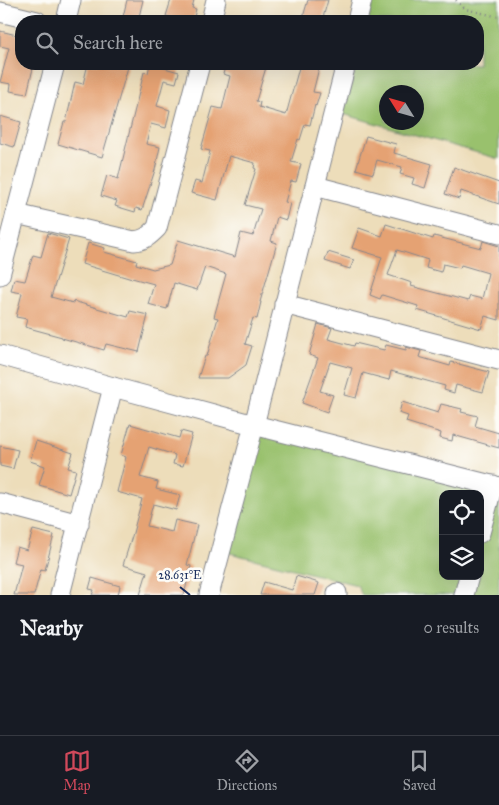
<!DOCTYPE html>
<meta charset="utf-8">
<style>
body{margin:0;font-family:"IM FELL Great Primer",serif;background:#20242c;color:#f1f3f6}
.controls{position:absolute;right:15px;bottom:15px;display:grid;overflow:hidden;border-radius:10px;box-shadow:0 5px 20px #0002}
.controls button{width:45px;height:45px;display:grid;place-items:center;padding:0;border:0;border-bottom:1px solid #363941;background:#171b24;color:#f1f3f6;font:25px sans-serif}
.compass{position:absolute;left:379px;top:85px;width:45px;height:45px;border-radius:50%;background:#171b24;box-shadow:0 5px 20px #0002;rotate:307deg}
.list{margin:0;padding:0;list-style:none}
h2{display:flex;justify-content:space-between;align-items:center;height:65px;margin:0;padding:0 20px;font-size:21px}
h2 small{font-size:16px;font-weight:400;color:#9ea1a6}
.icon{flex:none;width:28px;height:28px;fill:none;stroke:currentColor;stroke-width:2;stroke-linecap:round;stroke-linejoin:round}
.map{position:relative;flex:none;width:499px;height:595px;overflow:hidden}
.search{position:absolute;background:#171b24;box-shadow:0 5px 20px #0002;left:15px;right:15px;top:15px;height:55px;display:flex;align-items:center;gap:12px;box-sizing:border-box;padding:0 18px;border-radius:20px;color:#9ea1a6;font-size:19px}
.sheet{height:140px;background:#171b24}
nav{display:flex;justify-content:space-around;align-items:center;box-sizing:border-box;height:70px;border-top:1px solid #363941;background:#171b24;font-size:14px;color:#9ea1a6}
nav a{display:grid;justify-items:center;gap:2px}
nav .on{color:#d1495b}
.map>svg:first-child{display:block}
.green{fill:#99c16d;stroke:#5a7866;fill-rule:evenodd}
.building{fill:#e5a273;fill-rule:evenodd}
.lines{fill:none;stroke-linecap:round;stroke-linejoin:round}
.minor-casing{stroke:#84868c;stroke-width:21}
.path{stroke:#84868c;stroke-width:2.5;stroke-dasharray:1 4;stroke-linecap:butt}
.minor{stroke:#fff;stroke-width:19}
.ticks{fill:none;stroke:#1b2f5e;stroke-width:2}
.ticks-label{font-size:12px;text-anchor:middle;fill:#1b2f5e;stroke:#fdfcf7;stroke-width:5;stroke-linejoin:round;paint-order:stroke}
</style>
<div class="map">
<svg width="499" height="595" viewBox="0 0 499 595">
<rect width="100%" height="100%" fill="#fdfcf7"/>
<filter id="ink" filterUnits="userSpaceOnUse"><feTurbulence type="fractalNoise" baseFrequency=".02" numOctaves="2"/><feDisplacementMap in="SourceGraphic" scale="10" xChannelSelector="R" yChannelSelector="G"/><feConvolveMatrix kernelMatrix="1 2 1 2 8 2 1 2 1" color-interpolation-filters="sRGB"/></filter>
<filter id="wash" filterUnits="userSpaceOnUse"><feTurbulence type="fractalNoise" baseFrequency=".0096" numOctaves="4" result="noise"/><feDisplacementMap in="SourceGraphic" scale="20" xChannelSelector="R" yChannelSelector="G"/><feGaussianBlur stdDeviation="1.12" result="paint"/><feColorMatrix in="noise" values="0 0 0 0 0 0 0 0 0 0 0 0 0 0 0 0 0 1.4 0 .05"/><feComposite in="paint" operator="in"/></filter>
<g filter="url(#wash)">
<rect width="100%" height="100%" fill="#edddba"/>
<g class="green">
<path d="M374,0H499V159L343,114L357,64H478V21H368ZM386,92H416V122H386Z"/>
<path d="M267,432L488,487L480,516V494H443V576H465L460,595H362L357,585L226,552L257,440Z"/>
<path d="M496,491L499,492V595H470L475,576H480V555Z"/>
</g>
<g id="blocks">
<g class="building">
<path d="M127,0H143L138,21H122Z"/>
<path d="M171,0H194L192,8L196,9L193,21H183L166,16Z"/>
<path d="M308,0H328L322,21L303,17Z"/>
<path d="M0,31L21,36V64H34L27,94L10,91L11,84L0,82L9,48L0,46Z"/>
<path d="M88,64H118L128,67L102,157L58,144L64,122H66L75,82L83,84Z"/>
<path d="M150,64L179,72L176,83L164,80L157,106L170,110L166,128L151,124L146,144L160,147L155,170L142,210L136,208L135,212L115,206L117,201L101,196L107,175L118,179L144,72L148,73Z"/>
<path d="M226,64H267L256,101L260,102L259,107L286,115L300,64H320L313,92L320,93L316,106L315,105L310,125L305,124L300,140L298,139L291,162L301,164L296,182L291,181L285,202L290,203L286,220L277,217L271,241L277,243L260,302H261L257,319L253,318L245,344L252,346L246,365L228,378H198L205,356H207L218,318L214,317L226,274L205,267L197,290L174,283L167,309L148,304L154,284L132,278V279L82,264L88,243L105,248L104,252L137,261L136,264L153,269L170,265L178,240L235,257L241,233L253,236L261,209L245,205L256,169L254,168L255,163L229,156L217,200L191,193L195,181L202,183L210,151L201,149L213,107L222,109L230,76L223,74Z"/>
<path d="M0,116L21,122L14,147L0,143Z"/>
<path d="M366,136L396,144L394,153L432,164L425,188L412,184L414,178L400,174L402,167L377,160L373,174L356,169Z"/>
<path d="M454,167L499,183V204L461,191L459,199L445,194Z"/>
<path d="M386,224L433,239L434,236L481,248L483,241L499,246V320L485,316L481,329L417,310L418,306L382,295L380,299L370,295L382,257L352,248L359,228L382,236ZM397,250L428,260L426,268L441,272L443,264L460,268L461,265L488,273L482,299L470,296L468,301L411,286L412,283L388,275Z"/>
<path d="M48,233L69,239L51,297L73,303V301L128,317L130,311L148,315L139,352L106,344L104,350L62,338V337L25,327L27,319L16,317L22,293L11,291L14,279L25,281L33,255L41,257Z"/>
<path d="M328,252L354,260L350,269L325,261Z"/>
<path d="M318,324L332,328L328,339L354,346L355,343L384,350L386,345L406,350V347L421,351L419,357L450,366L451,362L489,372L483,392L456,385L454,393L444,390L445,386L391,371L389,380L363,373L356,398L344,395L352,368L330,362L320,391L333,395L327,412L302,403L318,358L309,355Z"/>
<path d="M402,402L438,413L441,404L462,409L461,412L478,416L475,426L499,433V448L453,435L452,441L440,438L441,433L406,422L408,416L399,413Z"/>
<path d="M130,424L179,438L181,431L192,434L183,466L173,464L175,455L149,447L140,477L158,482L156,489L180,495L176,510L153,504L147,526L172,532L175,520L197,525L187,565L191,566L184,595H140L147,572L123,565L133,533L142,499L117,492L126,457L121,455Z"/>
<path d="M36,441L73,453L68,468L76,470L69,494L39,485L45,466L30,461Z"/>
<path d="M0,446L18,450L13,469L0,466Z"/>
<path d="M33,530L54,535L45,570L41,569L34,595H14L22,564L13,562L17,547L27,550Z"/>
<path d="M296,576L319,583L315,595H260L264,582L292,590Z"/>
<path d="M92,578L120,586L118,595H92L94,590L89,589Z"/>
</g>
</g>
</g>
<g filter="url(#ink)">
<use href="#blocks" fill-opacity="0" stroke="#84868c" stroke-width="1"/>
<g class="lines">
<defs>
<g id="minor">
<path d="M0,12L37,21"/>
<path d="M66,21L71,0"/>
<path d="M211,21L216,0"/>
<path d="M357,21L362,0"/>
<path d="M315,186L499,234"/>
<path d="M16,214L134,241C145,240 149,236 157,228L200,64"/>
<path d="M0,275L55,64"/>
<path d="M284,304L499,360"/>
<path d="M0,355L113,387L254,425L499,487"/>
<path d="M0,503L79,524"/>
<path d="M480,533L493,485"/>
<path d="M60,595L113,387"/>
<path d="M209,595L254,425L346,64"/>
<path d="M337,595V593"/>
<path d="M464,595L469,576"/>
</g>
</defs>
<use href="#minor" class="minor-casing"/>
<path class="path" d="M456,0L465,9L499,17"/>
<use href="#minor" class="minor"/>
</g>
</g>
<path class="ticks" d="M180,587L190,595"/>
<g class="ticks-label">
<text x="180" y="579">28.631°E</text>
</g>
</svg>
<div class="controls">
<button><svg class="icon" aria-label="locate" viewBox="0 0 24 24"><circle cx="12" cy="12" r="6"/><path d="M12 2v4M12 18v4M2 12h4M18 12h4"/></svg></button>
<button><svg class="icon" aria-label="layers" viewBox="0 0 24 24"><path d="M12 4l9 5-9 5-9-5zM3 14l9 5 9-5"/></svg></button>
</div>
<svg class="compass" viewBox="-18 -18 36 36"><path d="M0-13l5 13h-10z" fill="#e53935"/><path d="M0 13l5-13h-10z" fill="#9ea1a6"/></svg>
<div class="search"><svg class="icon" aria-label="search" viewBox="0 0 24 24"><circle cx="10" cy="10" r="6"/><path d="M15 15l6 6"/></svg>Search here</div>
</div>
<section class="sheet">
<h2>Nearby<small>0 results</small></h2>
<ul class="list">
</ul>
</section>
<nav>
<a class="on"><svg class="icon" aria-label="map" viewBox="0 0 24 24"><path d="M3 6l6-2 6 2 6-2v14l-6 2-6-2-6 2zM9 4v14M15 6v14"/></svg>Map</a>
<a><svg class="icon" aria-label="directions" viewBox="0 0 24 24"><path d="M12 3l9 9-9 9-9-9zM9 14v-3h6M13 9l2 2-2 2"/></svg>Directions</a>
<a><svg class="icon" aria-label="saved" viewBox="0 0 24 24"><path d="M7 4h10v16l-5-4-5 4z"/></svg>Saved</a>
</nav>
